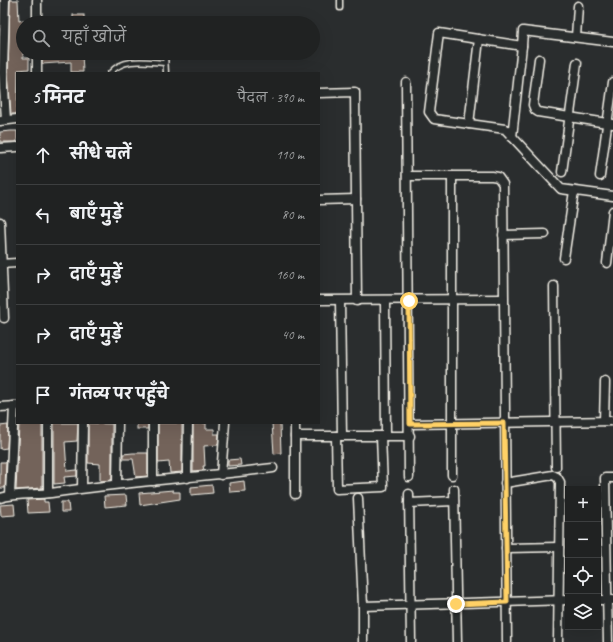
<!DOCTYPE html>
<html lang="hi">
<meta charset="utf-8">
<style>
body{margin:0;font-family:Caveat,"Playpen Sans Deva",sans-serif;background:#282a2a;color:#f1f3f6}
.controls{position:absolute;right:12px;bottom:12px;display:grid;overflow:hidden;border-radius:0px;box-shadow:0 4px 16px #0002}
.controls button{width:36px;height:36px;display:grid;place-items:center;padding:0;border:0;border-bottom:1px solid #3d3f40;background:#202222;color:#f1f3f6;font:20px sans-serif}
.stop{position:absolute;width:12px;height:12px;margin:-9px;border:3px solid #ffd166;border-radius:50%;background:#fff}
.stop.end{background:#ffd166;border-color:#fff;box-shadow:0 1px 4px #0008}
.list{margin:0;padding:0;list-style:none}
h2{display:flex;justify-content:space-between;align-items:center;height:52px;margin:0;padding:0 16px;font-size:17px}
h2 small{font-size:13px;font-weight:400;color:#a2a4a5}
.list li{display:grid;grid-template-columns:26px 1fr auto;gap:12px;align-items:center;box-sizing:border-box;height:60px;padding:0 16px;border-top:1px solid #3d3f40}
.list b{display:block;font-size:15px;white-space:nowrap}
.list em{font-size:13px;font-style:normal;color:#a2a4a5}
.icon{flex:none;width:22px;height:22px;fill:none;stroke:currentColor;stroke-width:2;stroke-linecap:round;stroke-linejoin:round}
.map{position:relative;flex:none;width:613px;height:642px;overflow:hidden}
.search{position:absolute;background:#202222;box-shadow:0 4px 16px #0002;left:16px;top:16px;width:304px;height:44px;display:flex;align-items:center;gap:10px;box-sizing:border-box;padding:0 14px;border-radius:22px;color:#a2a4a5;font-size:15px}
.panel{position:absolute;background:#202222;box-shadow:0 4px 16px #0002;left:16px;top:72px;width:304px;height:352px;border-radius:0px}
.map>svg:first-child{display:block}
.building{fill:#73635a;stroke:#f4f1e8}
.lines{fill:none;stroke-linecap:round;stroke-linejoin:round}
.lane-casing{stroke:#f4f1e8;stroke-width:7}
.street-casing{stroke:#f4f1e8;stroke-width:11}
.lane{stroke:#2a2d2e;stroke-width:4}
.street{stroke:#2a2d2e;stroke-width:8}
.route{stroke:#ffd166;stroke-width:5}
</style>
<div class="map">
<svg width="613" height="642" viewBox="0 0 613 642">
<rect width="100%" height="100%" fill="#2a2d2e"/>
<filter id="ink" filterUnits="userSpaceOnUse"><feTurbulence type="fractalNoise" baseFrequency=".025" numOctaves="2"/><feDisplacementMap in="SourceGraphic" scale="8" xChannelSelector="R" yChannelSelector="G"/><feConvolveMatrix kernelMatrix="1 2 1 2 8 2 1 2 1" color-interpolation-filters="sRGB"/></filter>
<g filter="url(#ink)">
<g class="building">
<path d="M10,0H18L19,21L23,20V58H29V69L18,70L17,114H11L8,73Z"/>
<rect x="73" y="15" width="11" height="8"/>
<path d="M42,53H82L83,72H71V62L42,64Z"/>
<path d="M11,131H17V142H0V132Z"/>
<path d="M30,423H42V488L16,490L19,425Z"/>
<path d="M54,423H78L77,441L65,442L67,471L77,470V476L64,477L65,483L54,484Z"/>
<path d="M88,423L112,424V480L100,481V464L88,463Z"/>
<rect x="137" y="423" width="11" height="6"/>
<path d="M158,423H182V472L170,473L169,462L158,463Z"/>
<path d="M206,423V429H214V434H219L218,445L204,446L205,466H203L204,470L193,471V424Z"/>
<path d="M272,423H280L281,453L274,454Z"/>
<path d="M8,425L7,448L0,449V426Z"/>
<path d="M133,453H148V476L136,477L133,459H123V454Z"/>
<path d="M240,459L241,465L228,466V460Z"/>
<path d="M0,462H6L5,488H0Z"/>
<path d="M244,481L245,491L230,492L229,483Z"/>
<path d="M212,485L213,493L191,495V487Z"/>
<path d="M173,490V492H180V499L140,505L139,493Z"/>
<path d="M126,495L127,505L105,507L104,496Z"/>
<path d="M44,499V502H48L49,512L28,513L27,500Z"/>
<path d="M61,502H68L69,512H61Z"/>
<path d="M14,504L15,515L1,516L0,505Z"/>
</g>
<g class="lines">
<defs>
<g id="lane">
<path d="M340,0V8"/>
<path d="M165,53L166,73"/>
<path d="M110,73C124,57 146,62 165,63"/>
</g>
<g id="street">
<path d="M5,0L3,73L6,120"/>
<path d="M37,0V23"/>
<path d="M576,37L578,6"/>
<path d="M613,42L523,31L522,46L439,33L429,112L434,119L505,129L561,189L613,196"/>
<path d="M37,53V73"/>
<path d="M539,59L533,105L535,110L538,112L613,124"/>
<path d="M406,82L409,477"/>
<path d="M319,93L355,92L357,301"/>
<path d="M0,121L17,119"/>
<path d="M469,124L479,39"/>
<path d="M512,137L522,46"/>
<path d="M0,148L17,147"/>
<path d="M562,172L577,63"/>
<path d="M407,176H492L498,177L503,184L507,642"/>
<path d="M600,176L613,82"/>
<path d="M319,200L356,199"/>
<path d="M0,222L4,318"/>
<path d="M503,235L545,234"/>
<path d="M564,258L574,191"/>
<path d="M607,263L613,211"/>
<path d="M0,264L17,263"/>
<path d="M554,286L556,467"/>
<path d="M319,300L503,299"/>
<path d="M340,301L342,436"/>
<path d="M385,301L386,436"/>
<path d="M0,407L17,406"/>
<path d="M604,421L605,382"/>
<path d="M295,423V494"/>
<path d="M410,424L613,421"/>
<path d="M295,436H410"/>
<path d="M336,436L337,489L383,487L381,436"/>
<path d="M221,475L225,423"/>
<path d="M452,475V176"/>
<path d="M187,478L188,423"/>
<path d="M153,481V423"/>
<path d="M505,483L553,475L557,477L560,482L558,642"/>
<path d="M117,484L118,423"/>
<path d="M82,488L83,423"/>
<path d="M454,489L457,642"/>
<path d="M48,493V423"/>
<path d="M409,494L411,642"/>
<path d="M10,495L14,406"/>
<path d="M0,498C17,493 34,495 51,493C125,482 199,477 273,468"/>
<path d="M358,498L363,606V642"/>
<path d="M409,503L454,501"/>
<path d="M506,548L559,547"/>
<path d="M598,600H613"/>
<path d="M363,606L568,600"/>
<path d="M608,642L605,478H613"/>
</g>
</defs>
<use href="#lane" class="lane-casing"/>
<use href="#street" class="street-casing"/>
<use href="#lane" class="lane"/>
<use href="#street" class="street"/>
</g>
</g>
<g class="lines" filter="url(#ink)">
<path class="route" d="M409,301L410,424L504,423L507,602L456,604"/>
</g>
</svg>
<div class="controls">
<button>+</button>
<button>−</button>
<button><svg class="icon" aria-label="locate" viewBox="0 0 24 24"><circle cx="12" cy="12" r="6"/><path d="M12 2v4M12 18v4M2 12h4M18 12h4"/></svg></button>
<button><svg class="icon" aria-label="layers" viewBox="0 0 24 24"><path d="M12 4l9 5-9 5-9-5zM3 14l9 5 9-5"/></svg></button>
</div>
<div class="stop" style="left:409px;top:301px"></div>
<div class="stop end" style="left:456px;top:604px"></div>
<div class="search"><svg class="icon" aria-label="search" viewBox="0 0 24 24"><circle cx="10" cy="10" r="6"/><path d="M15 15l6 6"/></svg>यहाँ खोजें</div>
<section class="panel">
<h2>5 मिनट<small>पैदल · 390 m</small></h2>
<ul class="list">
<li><svg class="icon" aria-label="ahead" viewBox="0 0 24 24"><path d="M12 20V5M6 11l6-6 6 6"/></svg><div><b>सीधे चलें</b></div><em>110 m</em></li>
<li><svg class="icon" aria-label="left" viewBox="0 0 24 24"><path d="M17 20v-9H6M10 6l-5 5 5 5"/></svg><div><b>बाएँ मुड़ें</b></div><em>80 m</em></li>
<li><svg class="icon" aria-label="right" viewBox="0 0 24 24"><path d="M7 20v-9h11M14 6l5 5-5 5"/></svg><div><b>दाएँ मुड़ें</b></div><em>160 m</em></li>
<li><svg class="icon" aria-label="right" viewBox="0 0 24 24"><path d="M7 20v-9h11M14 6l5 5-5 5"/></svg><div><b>दाएँ मुड़ें</b></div><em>40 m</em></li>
<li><svg class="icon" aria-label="arrive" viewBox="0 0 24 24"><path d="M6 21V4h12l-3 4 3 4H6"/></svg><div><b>गंतव्य पर पहुँचे</b></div></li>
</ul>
</section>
</div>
